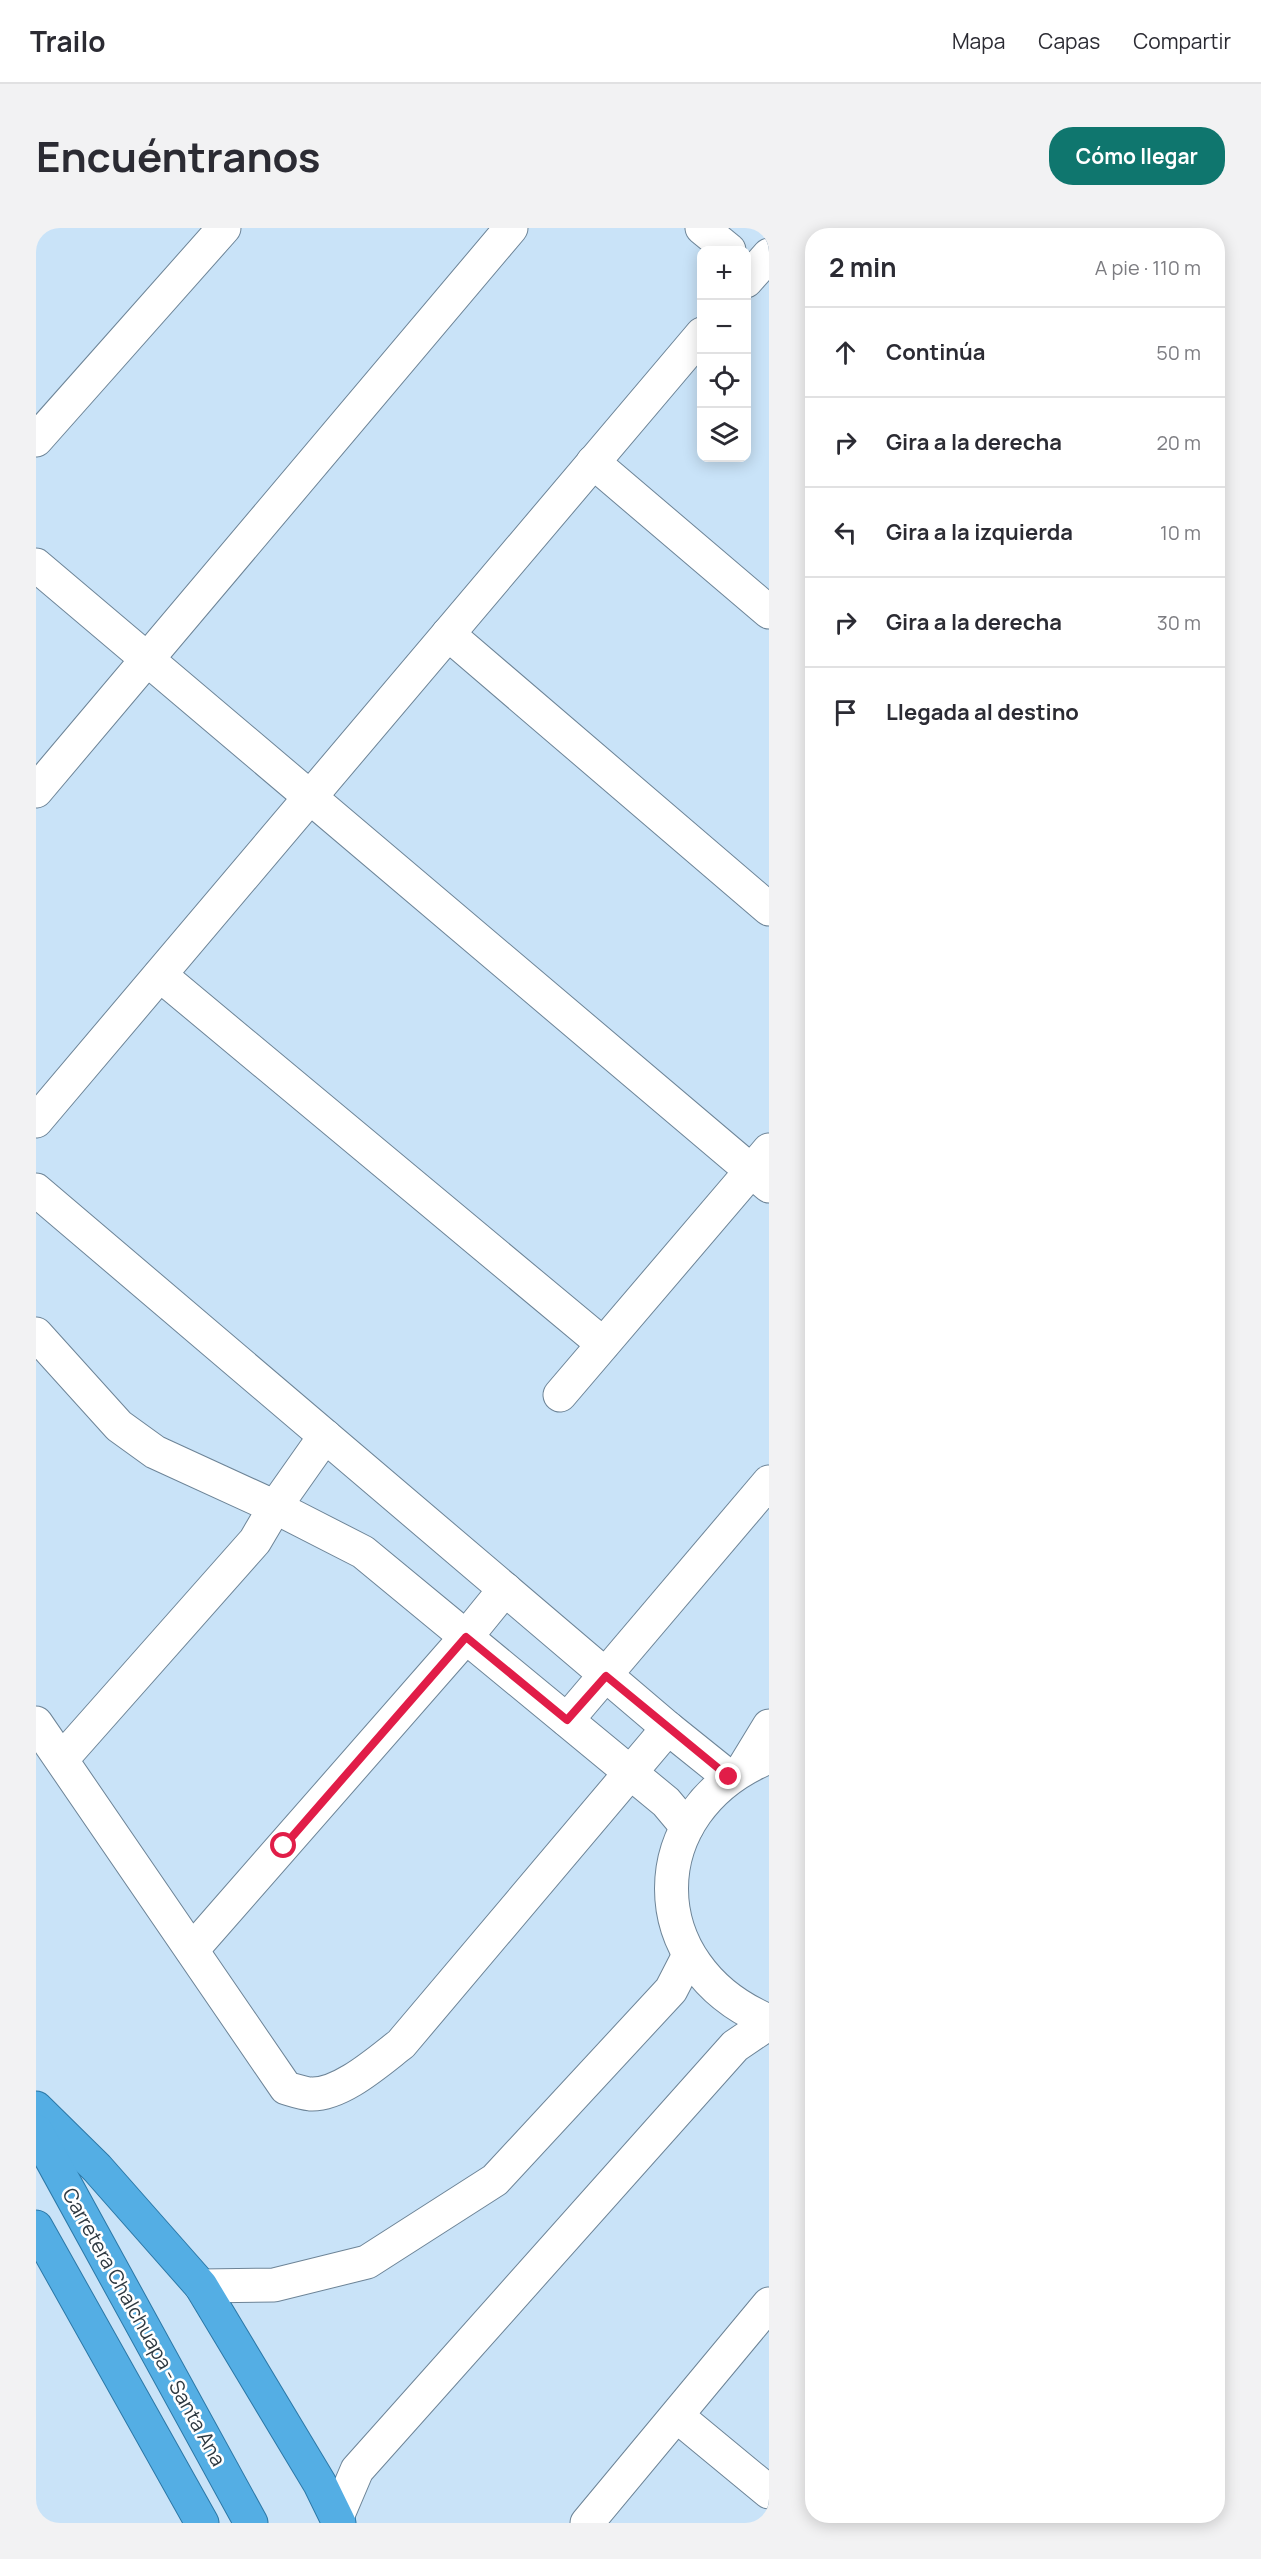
<!DOCTYPE html>
<html lang="es">
<meta charset="utf-8">
<style>
body{margin:0;font-family:Manrope,sans-serif;background:#f2f2f3;color:#2b2b33}
.controls{position:absolute;right:18px;top:18px;display:grid;overflow:hidden;border-radius:12px;box-shadow:0 3px 15px #0003}
.controls button{width:54px;height:54px;display:grid;place-items:center;padding:0;border:0;border-bottom:2px solid #e1e1e2;background:#fff;color:#2b2b33;font:30px sans-serif}
.stop{position:absolute;width:18px;height:18px;margin:-14px;border:4px solid #e11d48;border-radius:50%;background:#fff}
.stop.end{background:#e11d48;border-color:#fff;box-shadow:0 2px 6px #0008}
.list{margin:0;padding:0;list-style:none}
h2{display:flex;justify-content:space-between;align-items:center;height:78px;margin:0;padding:0 24px;font-size:26px}
h2 small{font-size:20px;font-weight:400;color:#7c7c81}
.list li{display:grid;grid-template-columns:39px 1fr auto;gap:18px;align-items:center;box-sizing:border-box;height:90px;padding:0 24px;border-top:2px solid #e1e1e2}
.list b{display:block;font-size:22px;white-space:nowrap}
.list em{font-size:20px;font-style:normal;color:#7c7c81}
.icon{flex:none;width:33px;height:33px;fill:none;stroke:currentColor;stroke-width:2;stroke-linecap:round;stroke-linejoin:round}
.map{position:relative;flex:none;width:733px;height:2295px;overflow:hidden;border-radius:24px}
header{display:flex;align-items:center;gap:36px;box-sizing:border-box;height:84px;padding:0 30px;background:#fff;border-bottom:2px solid #e1e1e2}
header strong{font-size:28px}
nav{display:flex;gap:33px;margin-inline-start:auto;font-size:21px}
.intro{display:flex;align-items:center;justify-content:space-between;box-sizing:border-box;height:144px;padding:0 36px}
h1{margin:0;font-size:42px}
.button{padding:15px 27px;border-radius:24px;background:#0f766e;color:#fff;font-size:21px;font-weight:700}
main{display:flex;gap:36px;padding:0 36px}
aside{flex:1;background:#fff;border-radius:24px;box-shadow:0 3px 15px #0003}
.map>svg:first-child{display:block}
.lines{fill:none;stroke-linecap:round;stroke-linejoin:round}
.minor-casing{stroke:#6d8497;stroke-width:35}
.trunk-casing{stroke:#2c78a7;stroke-width:35}
.minor{stroke:#fff;stroke-width:33}
.trunk{stroke:#54aee4;stroke-width:33}
.route{stroke:#e11d48;stroke-width:8}
.labels{text-anchor:middle;stroke-width:5;stroke-linejoin:round;paint-order:stroke}
.street-label{font-size:20px;fill:#2f3a42;stroke:#fff}
</style>
<header>
<strong>Trailo</strong>
<nav><a>Mapa</a><a>Capas</a><a>Compartir</a></nav>
</header>
<div class="intro"><h1>Encuéntranos</h1><a class="button">Cómo llegar</a></div>
<main>
<div class="map">
<svg width="733" height="2295" viewBox="0 0 733 2295">
<rect width="100%" height="100%" fill="#c9e3f8"/>
<g class="lines">
<defs>
<g id="minor">
<path d="M666,0L693,22"/>
<path d="M710,53L733,27"/>
<path d="M0,212L188,0"/>
<path d="M557,234L733,384"/>
<path d="M0,337L733,958"/>
<path d="M412,406L733,681"/>
<path d="M0,563L475,0"/>
<path d="M124,747L567,1116"/>
<path d="M0,893L666,106"/>
<path d="M0,962L632,1500L693,1549"/>
<path d="M0,1106L83,1198L119,1224L239,1279L327,1324L630,1574L651,1599"/>
<path d="M524,1167L733,922"/>
<path d="M531,1492L733,1254"/>
<path d="M0,1495L250,1860C257,1862 266,1865 274,1866C304,1868 343,1833 365,1816L632,1500"/>
<path d="M733,1529C603,1582 603,1739 733,1793"/>
<path d="M26,1531L219,1313L239,1279L289,1208"/>
<path d="M708,1539L733,1498"/>
<path d="M156,1722L430,1409L469,1361"/>
<path d="M165,2058L238,2057L331,2034L459,1952L635,1762L653,1727"/>
<path d="M641,2188L733,2264"/>
<path d="M301,2289L321,2242L699,1818L733,1795"/>
<path d="M551,2295L733,2076"/>
</g>
<g id="trunk">
<path d="M0,1880L61,1940L165,2058L284,2256L303,2295"/>
<path d="M0,1903L215,2295"/>
<path d="M0,1999L166,2295"/>
</g>
</defs>
<use href="#minor" class="minor-casing"/>
<use href="#trunk" class="trunk-casing"/>
<use href="#minor" class="minor"/>
<use href="#trunk" class="trunk"/>
</g>
<g class="lines">
<path class="route" d="M248,1618L430,1409L531,1492L570,1448L693,1549"/>
</g>
<g class="labels">
<g class="street-label">
<text transform="translate(108 2099) rotate(61)" y="7">Carretera Chalchuapa - Santa Ana</text>
</g>
</g>
</svg>
<div class="controls">
<button>+</button>
<button>−</button>
<button><svg class="icon" aria-label="locate" viewBox="0 0 24 24"><circle cx="12" cy="12" r="6"/><path d="M12 2v4M12 18v4M2 12h4M18 12h4"/></svg></button>
<button><svg class="icon" aria-label="layers" viewBox="0 0 24 24"><path d="M12 4l9 5-9 5-9-5zM3 14l9 5 9-5"/></svg></button>
</div>
<div class="stop" style="left:248px;top:1618px"></div>
<div class="stop end" style="left:693px;top:1549px"></div>
</div>
<aside>
<h2>2 min<small>A pie · 110 m</small></h2>
<ul class="list">
<li><svg class="icon" aria-label="ahead" viewBox="0 0 24 24"><path d="M12 20V5M6 11l6-6 6 6"/></svg><div><b>Continúa</b></div><em>50 m</em></li>
<li><svg class="icon" aria-label="right" viewBox="0 0 24 24"><path d="M7 20v-9h11M14 6l5 5-5 5"/></svg><div><b>Gira a la derecha</b></div><em>20 m</em></li>
<li><svg class="icon" aria-label="left" viewBox="0 0 24 24"><path d="M17 20v-9H6M10 6l-5 5 5 5"/></svg><div><b>Gira a la izquierda</b></div><em>10 m</em></li>
<li><svg class="icon" aria-label="right" viewBox="0 0 24 24"><path d="M7 20v-9h11M14 6l5 5-5 5"/></svg><div><b>Gira a la derecha</b></div><em>30 m</em></li>
<li><svg class="icon" aria-label="arrive" viewBox="0 0 24 24"><path d="M6 21V4h12l-3 4 3 4H6"/></svg><div><b>Llegada al destino</b></div></li>
</ul>
</aside>
</main>
